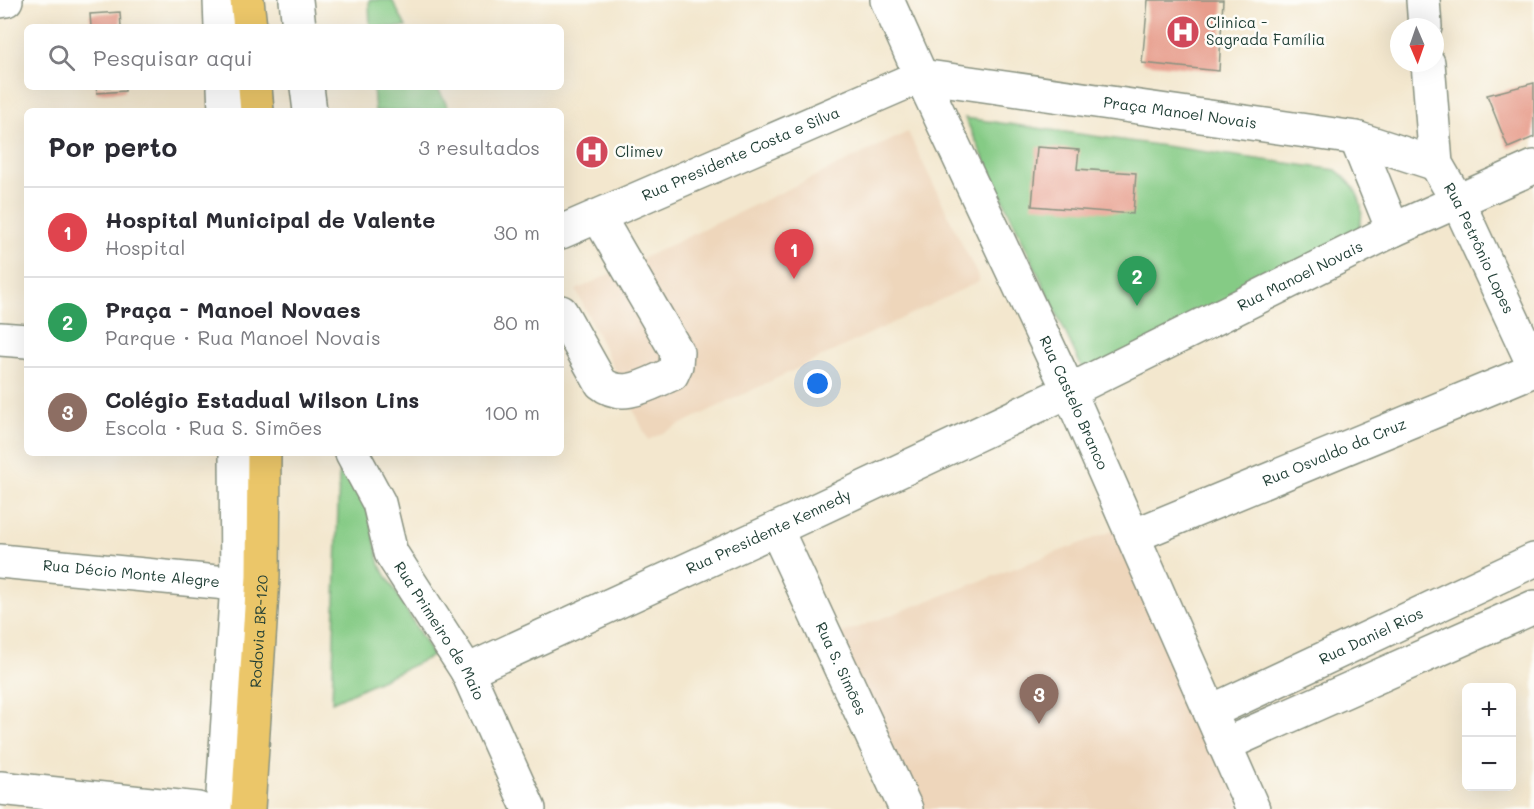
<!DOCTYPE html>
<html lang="pt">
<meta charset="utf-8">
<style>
body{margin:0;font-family:Mali,sans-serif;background:#f7f7f7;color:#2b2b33}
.controls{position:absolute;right:18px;bottom:18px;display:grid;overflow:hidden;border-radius:9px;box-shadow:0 6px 24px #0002}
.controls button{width:54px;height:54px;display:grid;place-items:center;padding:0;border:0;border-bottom:2px solid #e1e1e2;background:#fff;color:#2b2b33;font:30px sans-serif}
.compass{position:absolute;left:1390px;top:18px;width:54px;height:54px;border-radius:50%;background:#fff;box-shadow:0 6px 24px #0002;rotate:178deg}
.you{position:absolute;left:818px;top:384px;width:21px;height:21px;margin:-15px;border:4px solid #fff;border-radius:50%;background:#1a73e8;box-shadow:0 0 0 9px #1a73e833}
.badge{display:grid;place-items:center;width:39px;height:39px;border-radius:50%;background:#0f766e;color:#fff;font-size:20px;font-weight:700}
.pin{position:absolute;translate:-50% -50px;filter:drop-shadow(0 2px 3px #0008)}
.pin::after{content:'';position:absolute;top:32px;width:21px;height:18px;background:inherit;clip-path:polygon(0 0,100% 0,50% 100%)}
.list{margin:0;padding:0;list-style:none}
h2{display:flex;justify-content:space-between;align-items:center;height:78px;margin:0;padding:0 24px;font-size:26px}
h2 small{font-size:20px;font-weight:400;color:#7c7c81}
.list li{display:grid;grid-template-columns:39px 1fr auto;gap:18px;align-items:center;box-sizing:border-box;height:90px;padding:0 24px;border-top:2px solid #e1e1e2}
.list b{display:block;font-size:22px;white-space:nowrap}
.list p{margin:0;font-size:20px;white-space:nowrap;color:#7c7c81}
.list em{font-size:20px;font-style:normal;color:#7c7c81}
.icon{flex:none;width:33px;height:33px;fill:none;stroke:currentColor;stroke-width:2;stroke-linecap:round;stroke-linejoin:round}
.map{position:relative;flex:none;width:1534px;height:809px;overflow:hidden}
.search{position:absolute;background:#fff;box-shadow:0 6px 24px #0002;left:24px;top:24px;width:540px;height:66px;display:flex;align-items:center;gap:15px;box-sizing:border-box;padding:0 21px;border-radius:9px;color:#7c7c81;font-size:22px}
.panel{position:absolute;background:#fff;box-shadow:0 6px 24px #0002;left:24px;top:108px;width:540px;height:348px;border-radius:9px}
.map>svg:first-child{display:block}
.built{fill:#eed6bb}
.green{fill:#85cb85;stroke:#52845c;stroke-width:1.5}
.building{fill:#e79d8c}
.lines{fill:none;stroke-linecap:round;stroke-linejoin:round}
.minor-casing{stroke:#899281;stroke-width:36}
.major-casing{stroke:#899281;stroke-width:36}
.minor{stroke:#fff;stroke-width:33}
.major{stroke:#ebc669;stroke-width:33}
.labels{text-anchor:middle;stroke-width:5;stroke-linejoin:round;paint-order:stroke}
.poi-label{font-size:15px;fill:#1f3d34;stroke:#fdfcf7;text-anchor:start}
.street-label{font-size:15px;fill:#1f3d34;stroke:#fdfcf7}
</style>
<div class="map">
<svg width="1534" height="809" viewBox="0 0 1534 809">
<rect width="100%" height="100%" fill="#fdfcf7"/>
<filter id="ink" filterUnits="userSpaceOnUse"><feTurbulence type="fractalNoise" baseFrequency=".0167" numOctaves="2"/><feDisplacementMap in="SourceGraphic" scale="12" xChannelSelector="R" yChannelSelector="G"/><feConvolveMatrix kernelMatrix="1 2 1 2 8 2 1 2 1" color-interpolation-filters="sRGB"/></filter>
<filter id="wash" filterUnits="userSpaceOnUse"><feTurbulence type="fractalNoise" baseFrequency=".008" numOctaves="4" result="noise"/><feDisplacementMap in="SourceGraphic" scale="24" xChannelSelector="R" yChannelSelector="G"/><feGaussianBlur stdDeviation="1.35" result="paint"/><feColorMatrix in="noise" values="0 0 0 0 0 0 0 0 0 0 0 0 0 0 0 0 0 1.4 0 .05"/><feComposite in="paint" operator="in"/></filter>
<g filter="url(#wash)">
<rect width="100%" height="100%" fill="#f3e7ce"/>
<g class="built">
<path d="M908,132L980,281L648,440L576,290Z"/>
<path d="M1129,525L1241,809H913L827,639Z"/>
</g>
<g class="green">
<path d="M369,0H392L406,27H370Z"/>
<path d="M373,87H437L450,111H375Z"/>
<path d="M965,118L1336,170C1362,190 1368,211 1355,241L1084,372Z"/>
<path d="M359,470L380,565L433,656L332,702L339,473Z"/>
</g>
<g id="blocks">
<g class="building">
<path d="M1148,0H1223L1219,71L1142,63Z"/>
<path d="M120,12L121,27H91L90,14Z"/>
<path d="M1534,83V137L1508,148L1487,95Z"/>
<path d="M96,87H125V91L97,93Z"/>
<path d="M1037,147L1079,150L1077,169L1136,173L1133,214L1032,206Z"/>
</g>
</g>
</g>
<g filter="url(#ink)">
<use href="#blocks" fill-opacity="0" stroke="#899281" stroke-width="1.5"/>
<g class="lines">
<defs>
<g id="minor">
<path d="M220,0L221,27"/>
<path d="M296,0L299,27"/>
<path id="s1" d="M887,0L921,76L1069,391L1253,809"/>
<path d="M1423,0L1425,27"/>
<path d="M0,1L6,0"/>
<path id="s2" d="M1428,63L1436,164L1458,202L1534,366"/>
<path d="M224,87L225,111"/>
<path d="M307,87L310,111"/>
<path d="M1356,138L1393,230"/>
<path id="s3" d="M561,232L921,76L1356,138L1436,164"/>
<path d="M561,312L601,383C623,401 648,384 672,374L676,365L677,352L598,216"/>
<path d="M0,339L27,341"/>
<path id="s4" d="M352,453L379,503L391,553L467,671L529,809"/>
<path id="s5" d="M776,529L906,809"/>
<path id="s6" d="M1133,536L1534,370"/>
<path id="s7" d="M0,561L237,584L257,579"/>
<path id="s8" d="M467,671L776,529L1069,391L1393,230L1534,167"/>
<path id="s9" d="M1210,712L1534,560"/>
<path d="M1224,745L1534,607"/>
<path d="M0,788L198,809"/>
<path d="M222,809L237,584L236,453"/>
</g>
<g id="major">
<path d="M247,0L250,27"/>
<path d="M255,87L257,111"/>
<path id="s10" d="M248,809L263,577L264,453"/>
</g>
</defs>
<use href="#minor" class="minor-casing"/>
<use href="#major" class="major-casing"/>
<use href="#minor" class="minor"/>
<use href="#major" class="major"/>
</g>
</g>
<defs>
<symbol id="hospital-disc" viewBox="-11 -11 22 22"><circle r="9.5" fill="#d1495b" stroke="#fdfcf7"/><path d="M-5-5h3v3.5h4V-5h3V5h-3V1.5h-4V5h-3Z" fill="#fff"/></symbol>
</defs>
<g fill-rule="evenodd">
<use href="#hospital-disc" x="1164" y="13" width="38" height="38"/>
<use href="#hospital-disc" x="573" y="133" width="38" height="38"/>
</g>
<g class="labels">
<g class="poi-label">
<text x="1206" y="28">Clinica -<tspan x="1206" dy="17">Sagrada Família</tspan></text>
<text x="615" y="157">Climev</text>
</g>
<g class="street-label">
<text dy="5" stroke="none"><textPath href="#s3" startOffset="654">Praça Manoel Novais</textPath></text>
<text dy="5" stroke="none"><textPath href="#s3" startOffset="196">Rua Presidente Costa e Silva</textPath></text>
<text dy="5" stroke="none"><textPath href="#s2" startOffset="196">Rua Petrônio Lopes</textPath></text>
<text dy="5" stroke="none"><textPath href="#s8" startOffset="922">Rua Manoel Novais</textPath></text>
<text dy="5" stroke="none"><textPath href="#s1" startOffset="444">Rua Castelo Branco</textPath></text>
<text dy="5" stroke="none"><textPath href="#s6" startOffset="218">Rua Osvaldo da Cruz</textPath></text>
<text dy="5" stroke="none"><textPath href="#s8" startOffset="332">Rua Presidente Kennedy</textPath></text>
<text dy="5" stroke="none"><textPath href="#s7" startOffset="132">Rua Décio Monte Alegre</textPath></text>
<text dy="5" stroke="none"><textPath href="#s10" startOffset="178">Rodovia BR-120</textPath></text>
<text dy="5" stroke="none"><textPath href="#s4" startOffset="200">Rua Primeiro de Maio</textPath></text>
<text dy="5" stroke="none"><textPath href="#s9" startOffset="178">Rua Daniel Rios</textPath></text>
<text dy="5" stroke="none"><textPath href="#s5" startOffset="154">Rua S. Simões</textPath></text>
</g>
</g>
</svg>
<div class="controls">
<button>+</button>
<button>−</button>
</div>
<svg class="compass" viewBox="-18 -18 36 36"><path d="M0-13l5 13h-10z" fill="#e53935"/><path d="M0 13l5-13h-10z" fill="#7c7c81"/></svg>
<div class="you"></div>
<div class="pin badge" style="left:794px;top:279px;background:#e0444e">1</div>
<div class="pin badge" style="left:1137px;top:306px;background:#2e9e5b">2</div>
<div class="pin badge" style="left:1039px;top:724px;background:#8d6e63">3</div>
<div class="search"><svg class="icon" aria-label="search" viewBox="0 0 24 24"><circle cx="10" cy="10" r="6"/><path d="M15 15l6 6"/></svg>Pesquisar aqui</div>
<section class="panel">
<h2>Por perto<small>3 resultados</small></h2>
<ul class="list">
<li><span class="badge" style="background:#e0444e">1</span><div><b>Hospital Municipal de Valente</b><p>Hospital</p></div><em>30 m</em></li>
<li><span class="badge" style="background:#2e9e5b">2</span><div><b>Praça - Manoel Novaes</b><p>Parque · Rua Manoel Novais</p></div><em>80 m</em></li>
<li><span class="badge" style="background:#8d6e63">3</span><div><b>Colégio Estadual Wilson Lins</b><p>Escola · Rua S. Simões</p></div><em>100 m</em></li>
</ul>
</section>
</div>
